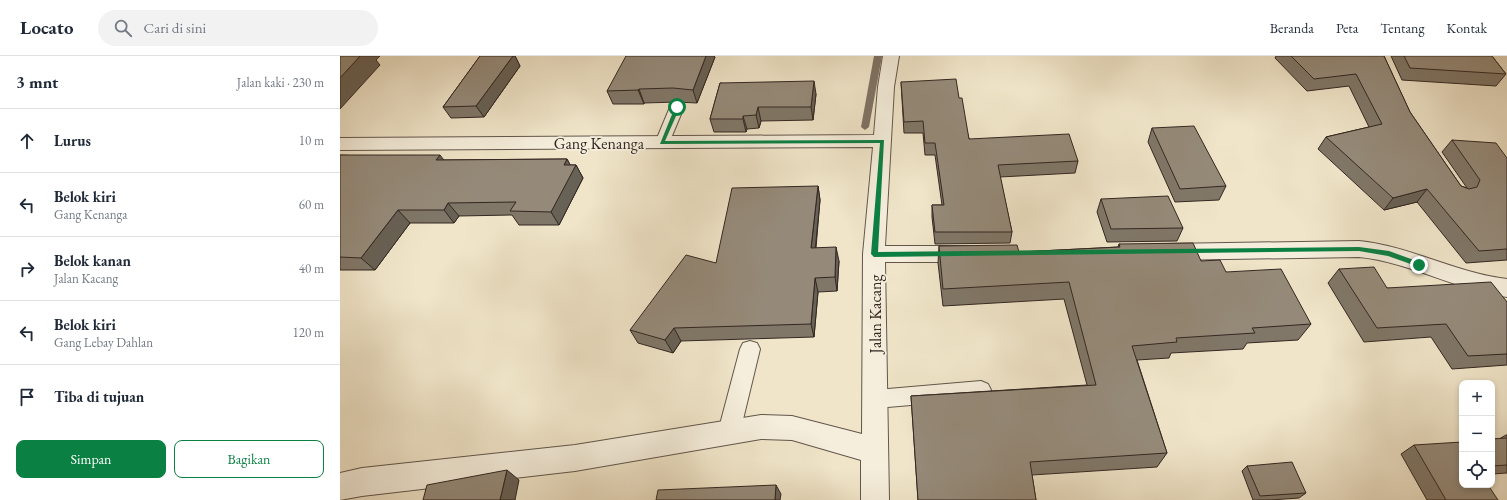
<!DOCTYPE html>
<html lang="id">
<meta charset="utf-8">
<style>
body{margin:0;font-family:"EB Garamond",serif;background:#f2f2f3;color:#1f2937}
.controls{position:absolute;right:12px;bottom:12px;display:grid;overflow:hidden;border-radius:8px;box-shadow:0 2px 6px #0003}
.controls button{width:36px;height:36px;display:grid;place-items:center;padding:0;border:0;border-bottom:1px solid #e0e1e3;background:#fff;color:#1f2937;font:20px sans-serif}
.stop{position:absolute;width:12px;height:12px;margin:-9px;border:3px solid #0b8043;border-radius:50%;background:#fff}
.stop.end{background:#0b8043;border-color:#fff;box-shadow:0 1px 4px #0008}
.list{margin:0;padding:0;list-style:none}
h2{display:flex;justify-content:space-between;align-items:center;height:52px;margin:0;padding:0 16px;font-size:17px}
h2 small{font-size:13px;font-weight:400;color:#747a83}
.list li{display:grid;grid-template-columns:26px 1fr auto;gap:12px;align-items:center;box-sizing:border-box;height:64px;padding:0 16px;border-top:1px solid #e0e1e3}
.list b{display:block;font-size:15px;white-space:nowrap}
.list p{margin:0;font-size:13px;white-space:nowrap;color:#747a83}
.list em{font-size:13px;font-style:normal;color:#747a83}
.actions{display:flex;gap:8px;padding:12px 16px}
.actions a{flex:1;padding:9px 0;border:1px solid #0b8043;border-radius:8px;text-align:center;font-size:14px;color:#0b8043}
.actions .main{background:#0b8043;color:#fff}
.icon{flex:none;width:22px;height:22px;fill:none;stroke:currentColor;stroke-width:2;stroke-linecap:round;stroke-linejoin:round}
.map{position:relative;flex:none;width:1167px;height:444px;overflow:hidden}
header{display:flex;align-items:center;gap:24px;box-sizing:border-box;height:56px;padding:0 20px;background:#fff;border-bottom:1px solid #e0e1e3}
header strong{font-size:19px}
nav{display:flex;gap:22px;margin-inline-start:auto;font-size:14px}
.search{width:280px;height:36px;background:#f2f2f3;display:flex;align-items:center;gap:10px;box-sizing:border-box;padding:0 14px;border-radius:22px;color:#747a83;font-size:15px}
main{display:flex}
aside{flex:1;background:#fff}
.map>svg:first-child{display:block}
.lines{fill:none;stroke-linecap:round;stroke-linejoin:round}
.stream{fill:#7e7264;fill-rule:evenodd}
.lane-casing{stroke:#62564c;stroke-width:2}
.street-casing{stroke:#62564c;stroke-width:2}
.lane{fill:#f5eedc;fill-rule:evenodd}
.street{fill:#f5eedc;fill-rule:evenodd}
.wall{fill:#807768;stroke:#332722}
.shaded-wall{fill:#686155;stroke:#332722}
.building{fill:#958a79;stroke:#332722}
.route{fill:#0b8043}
.labels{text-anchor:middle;stroke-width:3.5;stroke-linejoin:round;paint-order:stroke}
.street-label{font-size:16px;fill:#332722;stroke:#f5eedc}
</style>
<header>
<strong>Locato</strong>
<div class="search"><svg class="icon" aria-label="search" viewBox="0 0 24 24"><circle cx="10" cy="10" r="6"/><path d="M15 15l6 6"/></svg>Cari di sini</div>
<nav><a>Beranda</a><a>Peta</a><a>Tentang</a><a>Kontak</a></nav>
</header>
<main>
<aside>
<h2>3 mnt<small>Jalan kaki · 230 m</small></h2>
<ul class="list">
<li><svg class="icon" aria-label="ahead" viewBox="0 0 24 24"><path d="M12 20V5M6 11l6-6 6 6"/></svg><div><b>Lurus</b></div><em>10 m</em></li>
<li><svg class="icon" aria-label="left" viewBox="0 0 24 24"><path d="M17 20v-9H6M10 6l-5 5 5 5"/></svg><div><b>Belok kiri</b><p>Gang Kenanga</p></div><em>60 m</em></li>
<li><svg class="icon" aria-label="right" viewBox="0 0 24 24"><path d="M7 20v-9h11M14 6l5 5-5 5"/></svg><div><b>Belok kanan</b><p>Jalan Kacang</p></div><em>40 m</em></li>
<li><svg class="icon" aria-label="left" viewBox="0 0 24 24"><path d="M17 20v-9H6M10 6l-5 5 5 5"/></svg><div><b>Belok kiri</b><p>Gang Lebay Dahlan</p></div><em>120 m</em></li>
<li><svg class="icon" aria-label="arrive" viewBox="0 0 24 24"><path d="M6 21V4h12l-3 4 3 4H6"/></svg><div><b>Tiba di tujuan</b></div></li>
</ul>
<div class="actions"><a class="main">Simpan</a><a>Bagikan</a></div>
</aside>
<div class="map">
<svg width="1167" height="444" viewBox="0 0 1167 444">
<rect width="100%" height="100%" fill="#f0e5c9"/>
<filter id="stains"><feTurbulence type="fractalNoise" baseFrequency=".005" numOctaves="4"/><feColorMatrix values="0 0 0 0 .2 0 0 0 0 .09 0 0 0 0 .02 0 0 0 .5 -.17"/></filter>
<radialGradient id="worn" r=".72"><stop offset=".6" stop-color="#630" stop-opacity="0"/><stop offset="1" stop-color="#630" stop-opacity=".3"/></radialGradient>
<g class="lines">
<path class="stream" d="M534,0H542L529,71L525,74L521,71Z"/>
<defs>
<g id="lane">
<path d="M337,47L342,48L344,51L329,87L327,90L322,92L317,90L315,87L330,51L332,48Z"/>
<path d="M410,285L417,287L420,293L400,376L397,383L389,386L381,383L378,376L400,293L403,287Z"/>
<path d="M641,325L648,328L651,334L648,340L641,343L536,352L529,350L526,343L529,336L536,334Z"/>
</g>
<g id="street">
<path d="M543,0H559L554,31L545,190H628L636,192L639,198L636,204L628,206H545L549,444H521V404L452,384L421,383L235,415L22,440L0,444V417L22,412L235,389L421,359L452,360L522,378L523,198L533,91L0,94V82L534,79L538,31Z"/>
<path d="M1019,185C1070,190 1116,217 1167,223V241C1115,234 1070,206 1019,201L826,204L818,202L815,196L818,190L826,188Z"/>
</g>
</defs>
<use href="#lane" class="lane-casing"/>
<use href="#street" class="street-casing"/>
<use href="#lane" class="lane"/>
<use href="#street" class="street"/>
</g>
<g class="wall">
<path d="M140,0H175L180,10L144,61L111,62L103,51Z"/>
<path d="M936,0H1044L1070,56L1121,130L1127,132L1102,96L1112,84L1167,102V204L1126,207L1077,146L1044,154L978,93L986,81L1029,71L1009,30L967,35L935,2Z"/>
<path d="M1051,0H1152L1166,18L1156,30L1062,24Z"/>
<path d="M375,1L357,47L337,46L304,47V48H273L267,35Z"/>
<path d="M561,26L619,42L629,83L738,105L735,117L660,121L672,176L670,187L595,188L592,161V149H602L595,99H585L583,77H564Z"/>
<path d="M380,27L476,38L473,64L421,65L419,72L407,73L406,76H374L370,63Z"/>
<path d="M812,72L886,130L879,144L835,146L808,86Z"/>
<path d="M0,99L104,104L227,103L230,109H236L243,122L219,169H179L172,159L119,160L114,167H70L35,214H0Z"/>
<path d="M478,130L480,144L476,192L499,205L497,235L478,236L474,281L341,285L333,297L298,287L290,274L376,207Z"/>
<path d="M761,143L843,172L837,185L767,186L757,156Z"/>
<path d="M779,188L861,205L886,216L971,268L958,284L907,287L903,293L831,297L829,302L797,304L827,397L817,411L692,419L696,444H578L571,340L747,329L724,243L603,250L598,207L599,190L679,196L778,191Z"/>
<path d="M999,213L1047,232L1167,246V309L1112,313L1091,281L1024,286L988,227Z"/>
<path d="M1166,379H1167V417L1152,418V383H1159Z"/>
<path d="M1074,389L1122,429L1158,444H1087L1061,398Z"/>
<path d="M907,410L966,437L959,442L930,444H913L902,415Z"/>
</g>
<g class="shaded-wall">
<path d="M20,0H40L36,4L40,9L0,53V22Z"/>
<path d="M173,0H175L180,10L144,61L136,50Z"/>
<path d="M366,0H374L375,1L357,47L353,34Z"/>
<path d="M474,25L476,38L473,64L471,51Z"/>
<path d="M299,33L304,47V48L298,34Z"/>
<path d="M418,51L421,65L419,72L416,59Z"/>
<path d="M403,60L407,73L406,76L403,63Z"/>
<path d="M100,99L110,112L96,104Z"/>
<path d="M227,103L233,114L236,109L243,122L219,169L211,156L224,109Z"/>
<path d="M478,130L480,144L474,206L471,192Z"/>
<path d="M1087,133L1077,146L1044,154L1053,142Z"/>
<path d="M108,147L119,160L114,167L104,154Z"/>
<path d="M58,154L70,167L35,214L21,202Z"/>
<path d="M496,191L499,205L497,235L495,221Z"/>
<path d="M475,222L478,236L474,281L471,268Z"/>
<path d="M334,272L341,285L333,297L325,284Z"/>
<path d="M167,414L179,424L175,444H160Z"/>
<path d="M436,429L441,438L440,444H435Z"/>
</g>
<g class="building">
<path d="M0,0H20L0,22Z"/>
<path d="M140,0H173L136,50L103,51Z"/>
<path d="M286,0H366L353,34L333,32L299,33L298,34L267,35Z"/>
<path d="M951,0H1044L1070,56L1121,130L1129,133L1137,131L1140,124L1112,84L1156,87L1167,102V193L1139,195L1087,133L1053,142L986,81L1042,68L1016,18L974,23Z"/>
<path d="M1064,0H1152L1166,18L1070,12Z"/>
<path d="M616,23L619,42H622L629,83L729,78L738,105L658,109L672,176H595L592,149H604L595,87H585L583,65L564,66L561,26Z"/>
<path d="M474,25L471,51H418L416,59L403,60V63H370L380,27Z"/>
<path d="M854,70L886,130L840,133L812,72Z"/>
<path d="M0,99H100L96,104L227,103L224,109H236L211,156L170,155L176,146L108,147L104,154H58L21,202L0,201Z"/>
<path d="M478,130L471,192L496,191L495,221L475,222L471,268L334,272L325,284L290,274L346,199L376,207L392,132Z"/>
<path d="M828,140L843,172L771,173L761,143Z"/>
<path d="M853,187L861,205L880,204L886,216L941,213L971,268L912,272L915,277L836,282L837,286L792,290L827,397L690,406L696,444H578L571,340L756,329L729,226L603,233L599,190L677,189L679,196L780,191L779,188Z"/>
<path d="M1034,211L1047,232L1151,226L1167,246V298L1128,300L1106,268L1037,272L999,213Z"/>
<path d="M1167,382V409L1152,410V383Z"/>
<path d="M1122,386V429H1148L1158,444H1106L1074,389Z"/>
<path d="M952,406L966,437L920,440L907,410Z"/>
<path d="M167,414L160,444H83L87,429Z"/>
<path d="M436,429L435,444H316L318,434Z"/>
</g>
<path class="route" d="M337,50L340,51L325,85L544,84L538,196L1019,191L1049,195L1082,207L1083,209L1079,211L1048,200L1019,195L534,201L531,198L540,87L320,88L335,51Z"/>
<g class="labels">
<g class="street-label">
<text x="259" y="93">Gang Kenanga</text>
<text transform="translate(535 258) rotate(-90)" y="6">Jalan Kacang</text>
</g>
</g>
<rect width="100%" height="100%" filter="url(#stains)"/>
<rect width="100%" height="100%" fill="url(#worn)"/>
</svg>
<div class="controls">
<button>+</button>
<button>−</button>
<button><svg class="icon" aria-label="locate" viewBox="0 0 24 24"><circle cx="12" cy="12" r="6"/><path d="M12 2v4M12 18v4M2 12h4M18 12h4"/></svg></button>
</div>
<div class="stop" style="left:337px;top:51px"></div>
<div class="stop end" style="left:1079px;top:209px"></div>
</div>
</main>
